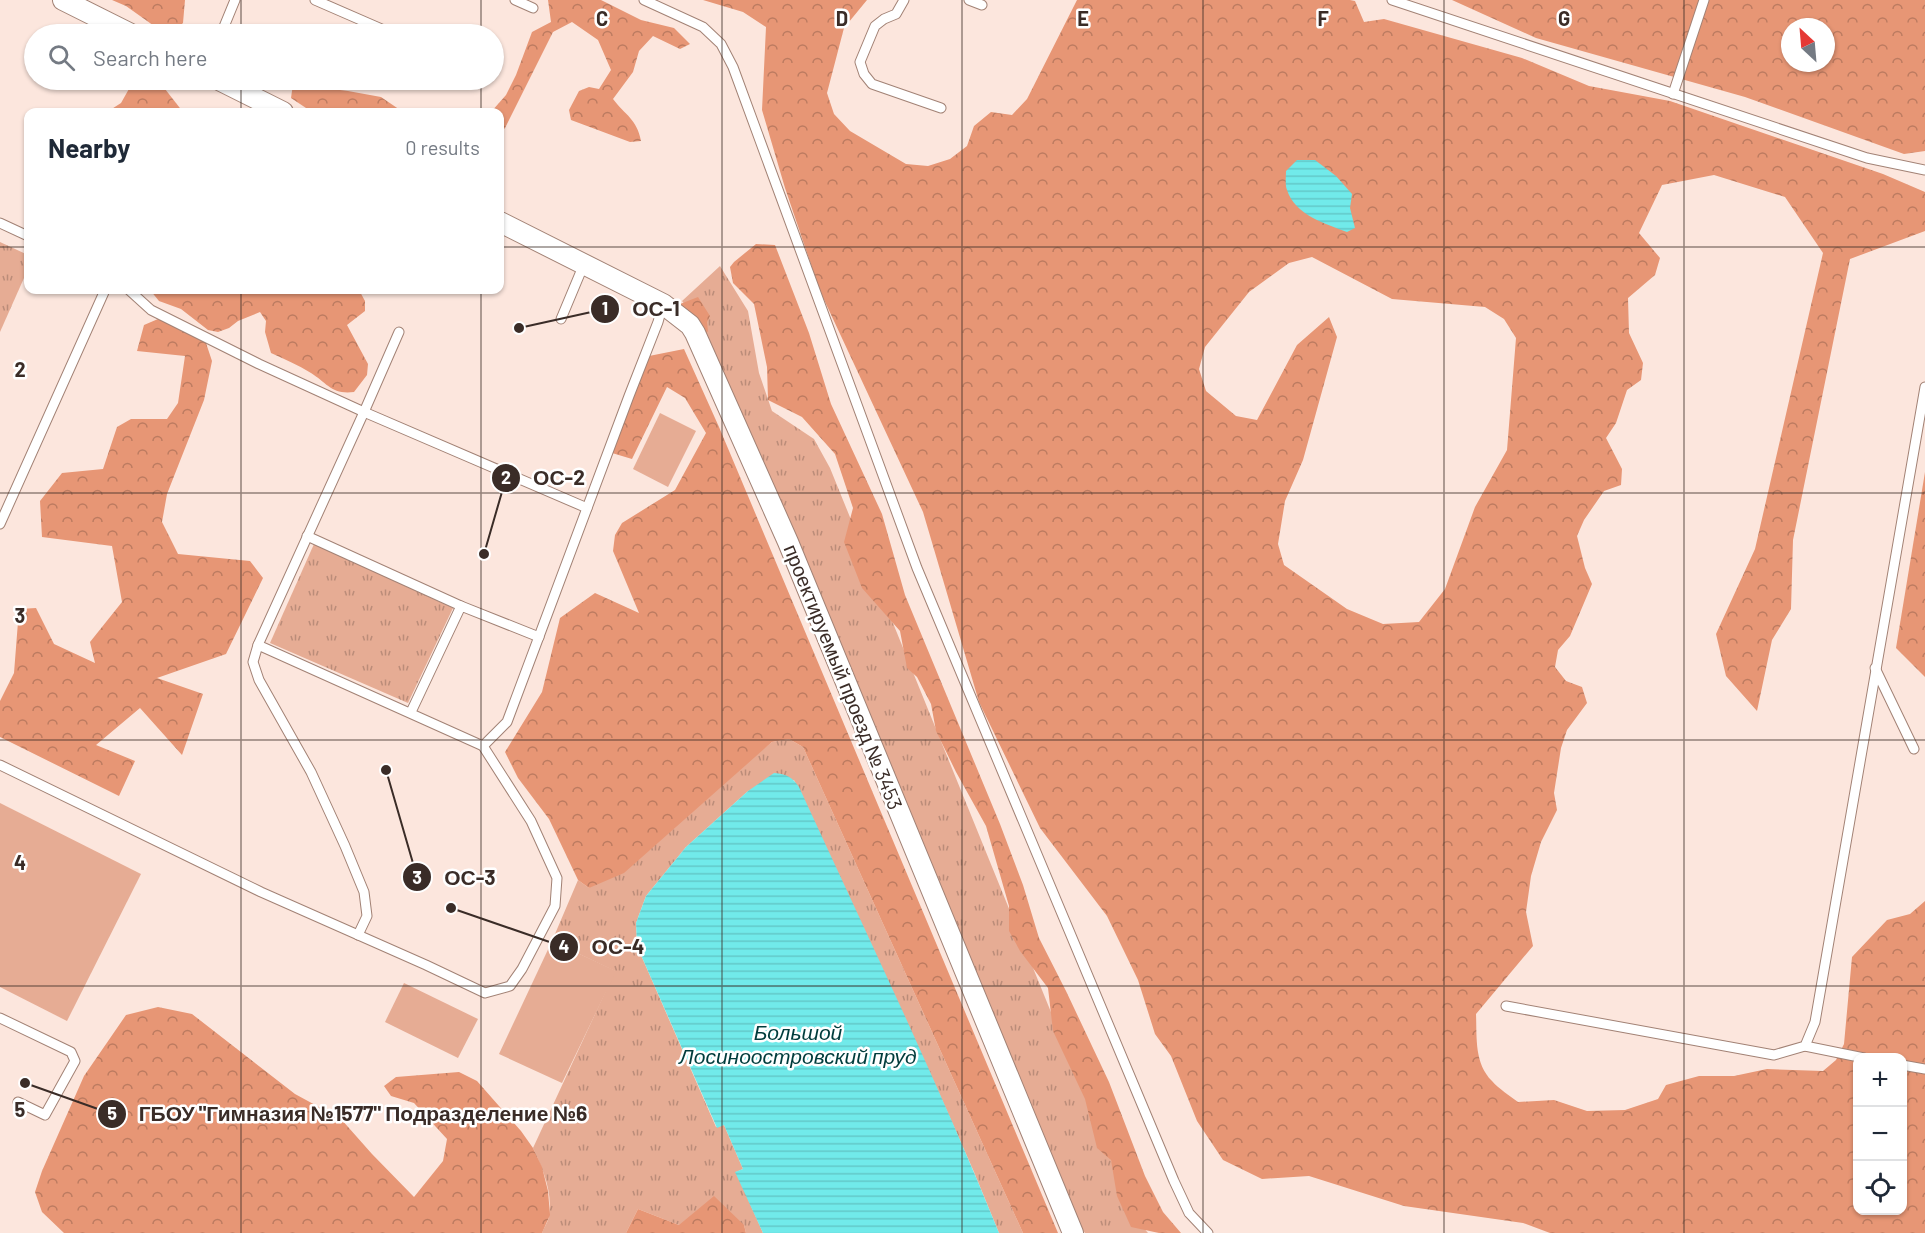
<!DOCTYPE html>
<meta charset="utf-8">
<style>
body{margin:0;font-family:Barlow,sans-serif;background:#f2f2f3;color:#1f2937}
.controls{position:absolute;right:18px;bottom:18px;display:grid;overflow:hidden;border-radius:12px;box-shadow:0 2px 4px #0004}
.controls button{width:54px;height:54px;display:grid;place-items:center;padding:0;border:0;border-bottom:2px solid #e0e1e3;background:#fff;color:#1f2937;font:30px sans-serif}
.compass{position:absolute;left:1781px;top:18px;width:54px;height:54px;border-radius:50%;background:#fff;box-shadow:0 2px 4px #0004;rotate:334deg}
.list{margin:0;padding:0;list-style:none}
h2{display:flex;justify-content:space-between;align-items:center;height:78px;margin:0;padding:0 24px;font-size:26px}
h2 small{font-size:20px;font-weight:400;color:#747a83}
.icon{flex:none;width:33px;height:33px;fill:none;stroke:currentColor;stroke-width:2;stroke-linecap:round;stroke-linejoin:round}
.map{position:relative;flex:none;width:1925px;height:1233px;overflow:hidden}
.search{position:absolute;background:#fff;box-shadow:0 2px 4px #0004;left:24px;top:24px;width:480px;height:66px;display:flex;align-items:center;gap:15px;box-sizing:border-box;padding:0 21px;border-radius:33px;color:#747a83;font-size:22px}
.panel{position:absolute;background:#fff;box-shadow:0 2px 4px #0004;left:24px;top:108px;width:480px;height:186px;border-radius:12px}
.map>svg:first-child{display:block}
.grass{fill:url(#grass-tufts)}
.forest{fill:url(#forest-crowns);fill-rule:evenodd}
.pitch{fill:#e6ac94}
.water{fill:url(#water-rules)}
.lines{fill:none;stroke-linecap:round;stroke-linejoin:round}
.service-casing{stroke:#a28275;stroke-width:11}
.minor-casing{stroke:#a28275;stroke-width:22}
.service{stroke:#fff;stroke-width:9}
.minor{stroke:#fff;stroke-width:20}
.grid{fill:none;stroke:#3a2c27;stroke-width:1.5;stroke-opacity:0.55}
.labels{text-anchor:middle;stroke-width:5;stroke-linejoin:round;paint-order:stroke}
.street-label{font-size:20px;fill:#3a2c27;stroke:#fff}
.water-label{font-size:21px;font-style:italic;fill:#003c3c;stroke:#fff}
.grid-label{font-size:20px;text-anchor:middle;font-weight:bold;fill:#3a2c27;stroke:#fff;stroke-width:5;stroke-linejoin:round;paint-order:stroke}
.leader{fill:none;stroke:#3a2c27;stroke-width:2}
.callout-dot{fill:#3a2c27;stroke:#fff;stroke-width:2}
.mark-label{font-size:18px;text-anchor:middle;font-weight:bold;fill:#fff}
.callout-label{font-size:21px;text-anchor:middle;font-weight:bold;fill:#3a2c27;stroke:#fff;stroke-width:5;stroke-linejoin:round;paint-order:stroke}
</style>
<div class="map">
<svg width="1925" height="1233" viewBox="0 0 1925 1233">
<defs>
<pattern id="grass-tufts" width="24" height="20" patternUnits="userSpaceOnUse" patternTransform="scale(1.5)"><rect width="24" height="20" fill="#e6ac94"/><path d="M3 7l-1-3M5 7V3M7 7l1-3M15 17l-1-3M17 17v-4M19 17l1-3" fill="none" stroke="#bb8c79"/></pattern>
<pattern id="forest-crowns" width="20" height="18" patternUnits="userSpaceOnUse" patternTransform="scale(1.5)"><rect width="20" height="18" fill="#e79675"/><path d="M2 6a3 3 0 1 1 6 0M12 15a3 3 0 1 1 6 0" fill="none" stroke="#bc7b60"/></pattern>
<pattern id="water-rules" width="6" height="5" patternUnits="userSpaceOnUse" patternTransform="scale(1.5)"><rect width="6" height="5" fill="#71eaea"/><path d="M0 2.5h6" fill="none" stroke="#63c9c9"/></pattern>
</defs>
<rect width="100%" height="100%" fill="#fce6dd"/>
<g class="grass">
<path d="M0,242L28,255V269L0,332Z"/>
<path d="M720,266L748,311L759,373L772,411L814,439L830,468L1120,1182L1138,1221L1148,1233H1085L1076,1221L699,322L682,301Z"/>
<path d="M314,544L453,608L408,703L270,643Z"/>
<path d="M789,739L803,747L1023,1233H999L974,1172L939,1093L794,780L748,791L686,847L646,896L636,923L637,946L716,1127L724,1125L743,1169L736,1172L763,1233H746L744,1225H679L638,1209L626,1233H542C544,1227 549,1221 549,1215C553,1192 542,1167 533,1148L615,971L552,941L578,880L589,888L772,742Z"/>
</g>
<g class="forest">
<path d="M112,0H185L183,23L175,30L164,33L126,6Z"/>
<path d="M548,0H601L641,20L674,28L690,44L680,49L653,36L639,51L633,72L613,99C625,115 637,119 641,141L630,142L571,120L569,110L579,91L589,87L599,89L611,70L598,40L572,22L553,32L505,128L500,133V112H491L506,95L516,75L532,32L551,22Z"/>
<path d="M703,0H867L844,28L827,93L834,114L850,131L906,164L928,166L950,159L967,146L974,126L991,112L1012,115L1027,99L1077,0H1350L1355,1L1364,22L1384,19L1522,58L1589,86L1670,101L1883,174L1925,192V231L1850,259L1793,540L1791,609L1772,640L1757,711L1726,676L1716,634L1755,549L1823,253L1785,197L1714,175L1662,185L1639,233L1660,258L1655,275L1628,298L1629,333L1643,363L1641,380L1627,390L1616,423L1606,438L1622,469L1621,485L1604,491L1584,520L1577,536L1585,568L1592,584L1570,636L1558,650L1555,667L1566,681L1582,687L1587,703L1567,730L1561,748L1554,793L1557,810L1541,842L1531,876L1526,912L1533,946L1476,1014C1477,1037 1474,1063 1492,1081C1499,1089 1509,1095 1518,1102L1554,1100L1587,1111L1625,1110L1658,1099L1666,1085L1699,1076H1734L1767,1069L1823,1071L1836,1060L1844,1044L1852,957L1887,920L1910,914L1925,901V1233H1550L1523,1223L1404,1206L1309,1176L1262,1179L1223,1160L1197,1121L1171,1056L1155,1034L1138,980L1107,916L1040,828L979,702L923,512L820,291L785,188L762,110L766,27L743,12ZM1312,257L1392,299L1485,307L1504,319L1516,338L1507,450L1475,507L1445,589L1419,622L1383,624L1347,609L1284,565L1278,544L1285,501L1303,460L1337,337L1329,317L1297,345L1257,420L1236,416L1206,391L1199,369L1205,347L1249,292L1289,263ZM1858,1058H1902V1210H1858Z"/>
<path d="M1452,0H1925V151L1904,154L1745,97L1536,38ZM1790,27H1826V63H1790Z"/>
<path d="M134,80H158L183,112H186H107L121,103Z"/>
<path d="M293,84L348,91L381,97L403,112H312L291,98Z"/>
<path d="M756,244L775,245L809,333L831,404L882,514L905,595L1000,824L1023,885L1039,938L1066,991L1109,1082L1145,1176L1163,1212L1181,1233H1159L1131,1227L1117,1196L1111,1160L1097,1148L1085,1099L1053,1031L1048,988L1020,951L1009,931V906L986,826L956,772L936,731L931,704L917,677L907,668L900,631L862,588L844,542L853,508L835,454L802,417L768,400L767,367L754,304L733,283L730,267L734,262Z"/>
<path d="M150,290H359L365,301V311L347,325L368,364L367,375L354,392C332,395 327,383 311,373C298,365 284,359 271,353L265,332L266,321L260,312L238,321L229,328L218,332L208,330L181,309L159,301Z"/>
<path d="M698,297L710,316L707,322L708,331L702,339L680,308V304Z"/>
<path d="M158,319L204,337L212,361L204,400L167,494L162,522L178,554L250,561L263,578L226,654L157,678L203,694L182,755L140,708L96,745L135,761L119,796L0,737V701L14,673L19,609L36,608L54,644L95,663L90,642L122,602L112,546L42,537L40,501L62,473L103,469L117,427L131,419H167L178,403L185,356L137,351L144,325Z"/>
<path d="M684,349L719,427L1058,1233H1023L803,747L789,739L772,742L624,873L589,888L578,880L549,819L518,778L505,752L542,692L560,618L595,593L639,613L613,551L615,535L622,523L675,490L706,433L685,398L667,387L632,459L612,453L649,356Z"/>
<path d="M1925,472V677L1896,648Z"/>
<path d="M158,1007L192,1014L295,1094L341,1119L372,1154L414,1197L443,1161L447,1139L414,1103L391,1096L384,1086L396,1077L459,1072L477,1081L521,1131L533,1148L542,1167L548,1191L550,1215L542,1233H64L42,1212L35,1192L42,1171L84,1076L126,1015Z"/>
<path d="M714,1196L744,1225L746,1233H626L638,1209L679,1225Z"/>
</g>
<g class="pitch">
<path d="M660,413L696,431L668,487L633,469Z"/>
<path d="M0,803L141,874L67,1021L0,987Z"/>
<path d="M552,941L616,971L562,1083L499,1054Z"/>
<path d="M404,983L478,1019L458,1058L385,1022Z"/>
</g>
<g class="water">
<path d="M1297,160H1315L1336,176L1352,194L1350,208L1355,228L1347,232C1326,224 1295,215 1287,190C1285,185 1286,177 1286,171Z"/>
<path d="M774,773C787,774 792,777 799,787C867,935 938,1082 999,1233H763L735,1172L743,1169L724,1125L717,1128L637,946L636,923L646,896L686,847L748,791Z"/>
</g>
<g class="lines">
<defs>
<g id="service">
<path d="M315,0L393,34"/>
<path d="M515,0L533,8"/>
<path d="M644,0L703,27L721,44L733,67L917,568L1174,1181L1189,1213L1208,1233"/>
<path d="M904,0L896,14L884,19L875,26L860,62L864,74L872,84L941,108"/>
<path d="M969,0L982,5"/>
<path d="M1392,0L1867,158L1925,170"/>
<path d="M221,34L235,0"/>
<path d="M1673,94L1704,0"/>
<path d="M0,223L28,236"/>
<path d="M561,319L584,264"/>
<path d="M399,332L364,412L587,508"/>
<path d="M0,524L105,290"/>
<path d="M307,536L461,606"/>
<path d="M258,645L253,662L259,680L311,772L345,846L364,892L367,916L358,935"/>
<path d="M1875,668L1914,749"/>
<path d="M411,712L461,606L539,637"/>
<path d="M483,746L507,722L629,396L658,322L663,304"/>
<path d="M0,765L261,892L426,965L485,993L510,986L522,969L555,906L557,878L531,821L483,746L258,645L364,412L259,364L151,310L129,290"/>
<path d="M1506,1006L1774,1055L1805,1046L1815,1022L1925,387"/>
<path d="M0,1018L71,1052L75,1061L45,1115L18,1102"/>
<path d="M1805,1046L1864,1058"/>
<path d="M1902,1065L1925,1069"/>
</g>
<g id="minor">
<path d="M63,0L131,34"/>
<path d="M219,80L283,112"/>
<path d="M500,222L663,304L690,325L695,333L788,542L1073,1233"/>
</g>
</defs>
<use href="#service" class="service-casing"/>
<use href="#minor" class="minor-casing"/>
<use href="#service" class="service"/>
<use href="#minor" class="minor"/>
</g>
<path class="grid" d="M241,0V34M481,0V34M722,0V1233M962,0V1233M1203,0V1233M1444,0V1233M1684,0V1233M241,80V112M481,80V112M0,247H28M500,247H1925M241,290V1233M481,290V1233M0,493H1925M0,740H1925M0,986H1925"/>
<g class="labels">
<g class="street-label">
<text transform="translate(843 677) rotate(68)" y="7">проектируемый проезд № 3453</text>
</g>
<g class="water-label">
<text x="798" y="1040">Большой<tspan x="798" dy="24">Лосиноостровский пруд</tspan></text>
</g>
</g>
<g class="grid-label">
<text x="602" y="26">C</text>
<text x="842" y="26">D</text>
<text x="1083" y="26">E</text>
<text x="1323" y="26">F</text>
<text x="1564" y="26">G</text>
<text x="20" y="377">2</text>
<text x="20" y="623">3</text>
<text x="20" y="870">4</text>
<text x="20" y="1117">5</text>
</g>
<path class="leader" d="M519 328L605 309M484 554L506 478M386 770L417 877M451 908L564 947M25 1083L112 1114"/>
<g class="callout-dot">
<circle cx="519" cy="328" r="6"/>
<circle cx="484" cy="554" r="6"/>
<circle cx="386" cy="770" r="6"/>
<circle cx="451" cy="908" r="6"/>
<circle cx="25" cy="1083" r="6"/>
<circle cx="605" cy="309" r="15"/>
<circle cx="506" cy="478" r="15"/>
<circle cx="417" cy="877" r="15"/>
<circle cx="564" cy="947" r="15"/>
<circle cx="112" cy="1114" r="15"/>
</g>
<g class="mark-label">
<text x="605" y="315">1</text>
<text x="506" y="484">2</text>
<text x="417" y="884">3</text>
<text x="564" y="953">4</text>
<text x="112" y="1120">5</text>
</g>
<g class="callout-label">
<text x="656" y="316">ОС-1</text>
<text x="559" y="485">ОС-2</text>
<text x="470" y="885">ОС-3</text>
<text x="618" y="954">ОС-4</text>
<text x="363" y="1121">ГБОУ "Гимназия №1577" Подразделение №6</text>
</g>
</svg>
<div class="controls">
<button>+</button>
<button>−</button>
<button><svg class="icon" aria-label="locate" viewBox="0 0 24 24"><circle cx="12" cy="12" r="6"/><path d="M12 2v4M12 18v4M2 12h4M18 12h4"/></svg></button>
</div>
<svg class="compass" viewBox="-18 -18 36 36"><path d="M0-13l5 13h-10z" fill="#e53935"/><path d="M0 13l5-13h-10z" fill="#747a83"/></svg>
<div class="search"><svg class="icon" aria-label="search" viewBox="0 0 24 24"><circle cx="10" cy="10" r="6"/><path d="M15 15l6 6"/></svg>Search here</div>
<section class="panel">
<h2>Nearby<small>0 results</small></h2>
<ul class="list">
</ul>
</section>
</div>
